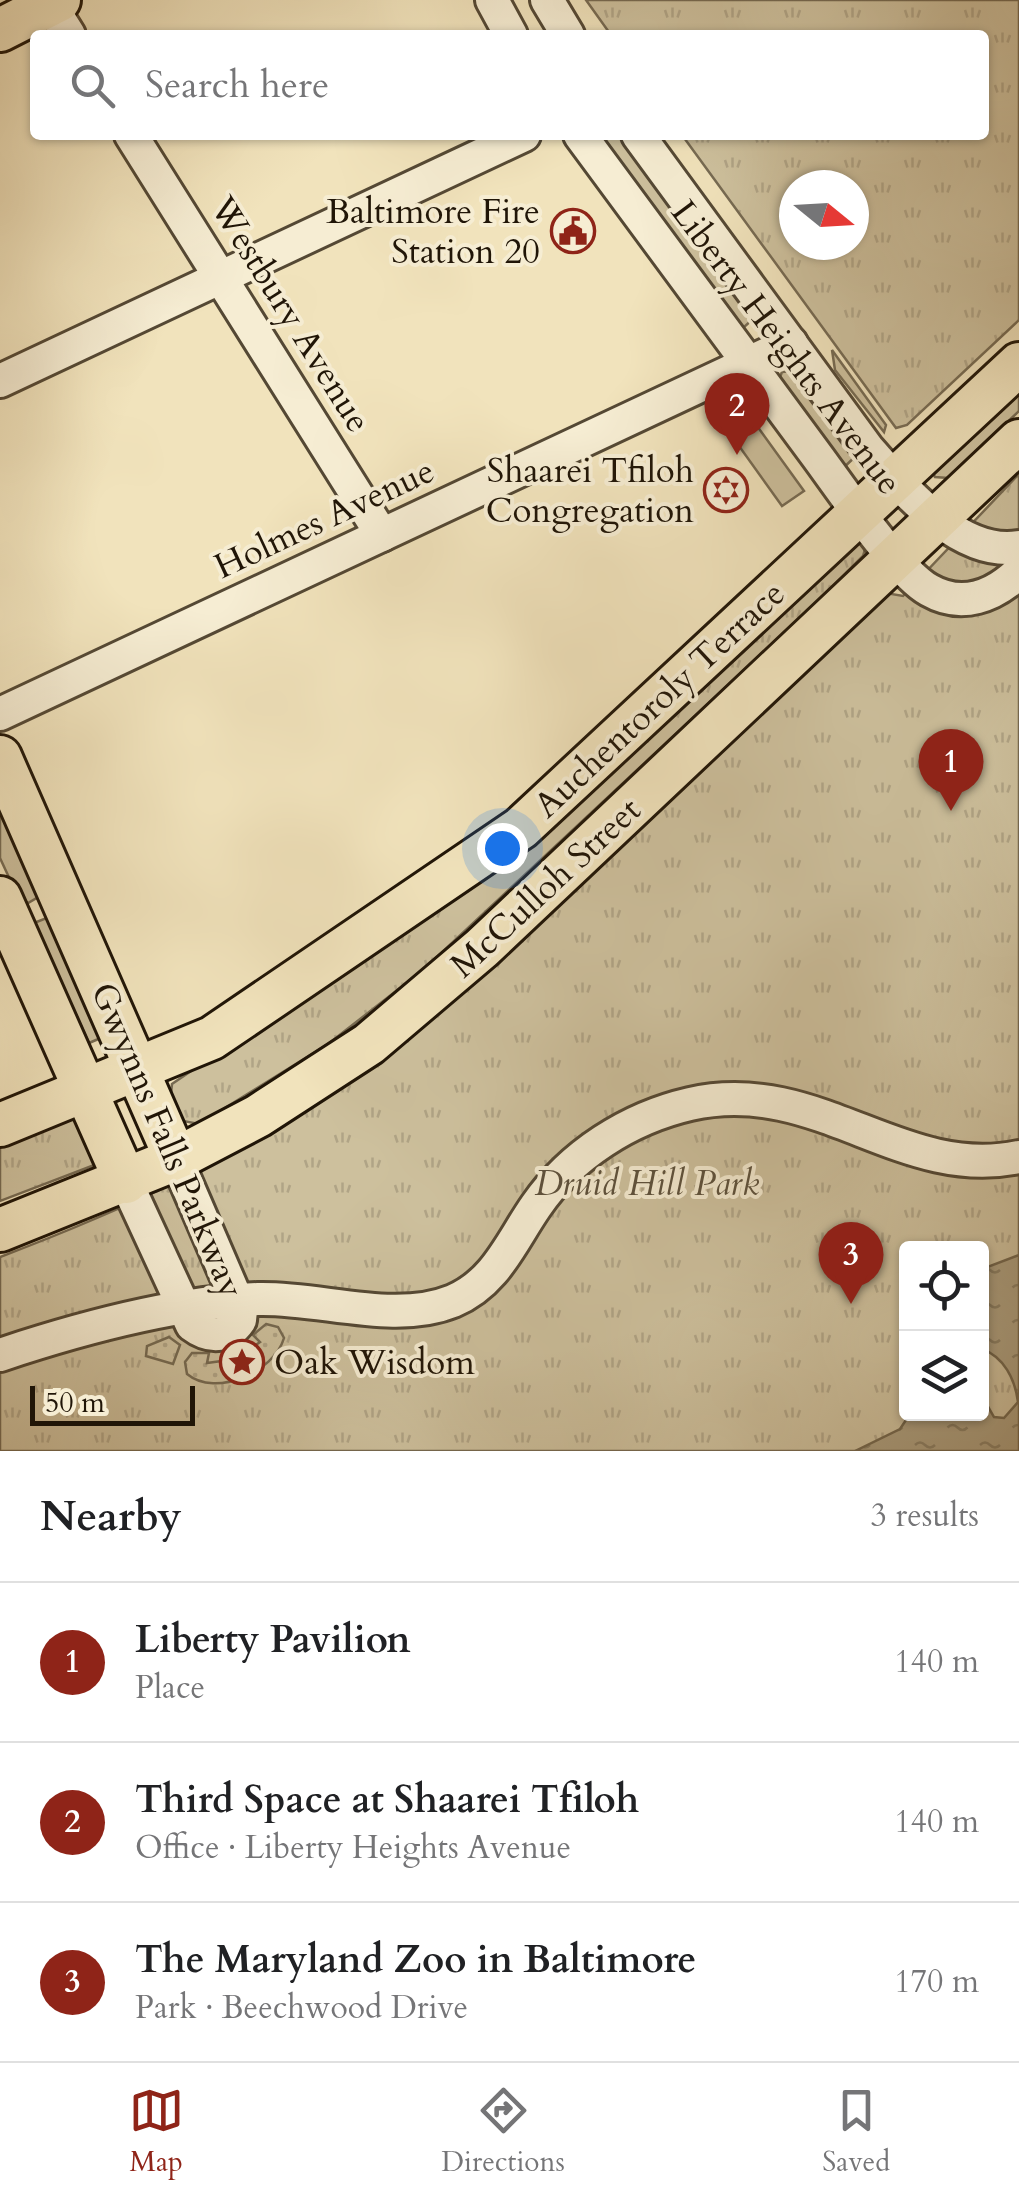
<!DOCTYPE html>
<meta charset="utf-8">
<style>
body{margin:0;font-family:Cardo,serif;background:#f2f2f2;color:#202124}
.controls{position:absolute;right:30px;bottom:30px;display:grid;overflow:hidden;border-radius:10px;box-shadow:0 2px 8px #0004}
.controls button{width:90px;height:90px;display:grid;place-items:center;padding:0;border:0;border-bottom:2px solid #e0e0e0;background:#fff;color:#202124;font:50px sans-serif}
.compass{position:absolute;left:779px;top:170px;width:90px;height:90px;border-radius:50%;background:#fff;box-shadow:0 2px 8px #0004;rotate:108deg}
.scale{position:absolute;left:30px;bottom:25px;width:165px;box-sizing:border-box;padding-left:10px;border:5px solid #201507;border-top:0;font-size:28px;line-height:35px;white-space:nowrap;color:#201507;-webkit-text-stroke:8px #f6edd3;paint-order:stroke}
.you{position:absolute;left:502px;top:848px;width:35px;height:35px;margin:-25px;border:8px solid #fff;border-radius:50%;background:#1a73e8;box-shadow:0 0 0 15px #1a73e833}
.badge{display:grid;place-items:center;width:65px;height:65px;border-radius:50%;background:#8f2418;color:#fff;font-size:32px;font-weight:700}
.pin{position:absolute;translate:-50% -82px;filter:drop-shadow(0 2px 5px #0008)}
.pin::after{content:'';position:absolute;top:52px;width:35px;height:30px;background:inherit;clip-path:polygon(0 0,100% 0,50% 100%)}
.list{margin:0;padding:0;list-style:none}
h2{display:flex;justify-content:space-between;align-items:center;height:130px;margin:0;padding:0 40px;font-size:42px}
h2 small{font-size:32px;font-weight:400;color:#757577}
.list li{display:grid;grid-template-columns:65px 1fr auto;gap:30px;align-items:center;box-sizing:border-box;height:160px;padding:0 40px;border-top:2px solid #e0e0e0}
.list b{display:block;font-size:38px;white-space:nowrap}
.list p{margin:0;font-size:32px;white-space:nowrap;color:#757577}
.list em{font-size:32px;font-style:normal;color:#757577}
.icon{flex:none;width:55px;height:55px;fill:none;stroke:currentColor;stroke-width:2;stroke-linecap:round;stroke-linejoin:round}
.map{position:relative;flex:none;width:1019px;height:1451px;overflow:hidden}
.search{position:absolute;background:#fff;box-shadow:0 2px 8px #0004;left:30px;right:30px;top:30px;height:110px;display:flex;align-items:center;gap:25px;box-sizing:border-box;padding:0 35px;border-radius:10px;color:#757577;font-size:38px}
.sheet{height:610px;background:#fff}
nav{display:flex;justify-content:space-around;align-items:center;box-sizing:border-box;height:140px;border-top:2px solid #e0e0e0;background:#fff;font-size:28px;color:#757577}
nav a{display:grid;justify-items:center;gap:5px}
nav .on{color:#8f2418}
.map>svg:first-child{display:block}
.grass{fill:#cdc09d;stroke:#766a52;stroke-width:2.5}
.park{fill:url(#park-tufts);stroke:#766a52;stroke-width:2.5;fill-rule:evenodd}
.garden{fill:url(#garden-dots);stroke:#766a52;stroke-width:2.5}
.water{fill:url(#water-ripples);stroke:#73674e;stroke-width:2.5}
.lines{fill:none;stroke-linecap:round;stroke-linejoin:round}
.minor-casing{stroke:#544834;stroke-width:38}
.major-casing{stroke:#201507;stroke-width:48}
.minor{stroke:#f6edd3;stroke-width:32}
.major{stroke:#f1e3bc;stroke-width:42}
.labels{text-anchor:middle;stroke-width:8;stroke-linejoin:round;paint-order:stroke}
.poi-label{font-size:35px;fill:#201507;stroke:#f6edd3;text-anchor:end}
.street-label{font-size:35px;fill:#201507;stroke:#f6edd3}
.park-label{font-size:35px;font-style:italic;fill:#5d513c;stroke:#f6edd3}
</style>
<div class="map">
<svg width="1019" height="1451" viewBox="0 0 1019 1451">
<defs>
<pattern id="park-tufts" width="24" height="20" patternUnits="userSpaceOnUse" patternTransform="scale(2.5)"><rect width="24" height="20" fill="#cdc09d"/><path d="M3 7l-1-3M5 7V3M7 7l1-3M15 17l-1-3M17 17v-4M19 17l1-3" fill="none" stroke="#b0a486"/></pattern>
<pattern id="garden-dots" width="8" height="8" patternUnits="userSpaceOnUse" patternTransform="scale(2.5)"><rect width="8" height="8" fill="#cdc09d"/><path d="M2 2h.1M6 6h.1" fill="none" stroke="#b0a486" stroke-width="1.8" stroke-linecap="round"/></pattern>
<pattern id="water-ripples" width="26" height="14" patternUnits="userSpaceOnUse" patternTransform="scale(2.5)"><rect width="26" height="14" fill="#aa9d7e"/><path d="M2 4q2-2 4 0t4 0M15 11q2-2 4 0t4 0" fill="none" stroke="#8a7f65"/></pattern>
</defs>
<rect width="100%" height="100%" fill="#f1e3bc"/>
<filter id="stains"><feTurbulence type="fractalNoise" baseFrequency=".002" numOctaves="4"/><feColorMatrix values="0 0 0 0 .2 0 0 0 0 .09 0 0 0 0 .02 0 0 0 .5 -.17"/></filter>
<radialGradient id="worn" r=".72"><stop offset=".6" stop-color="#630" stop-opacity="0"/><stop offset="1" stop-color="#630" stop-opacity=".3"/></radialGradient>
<g class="grass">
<path d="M599,135H625L754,318L742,329Z"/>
<path d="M832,350L886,425L884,432L835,370Z"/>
<path d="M793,371L857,455L841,470L778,382L782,372Z"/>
<path d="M744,408L804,491L782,506L729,432Z"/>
<path d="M0,801L40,896L28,903L19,899L0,858Z"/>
<path d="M49,917L103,1037L89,1043L34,923Z"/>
</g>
<g class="park">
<path d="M586,0H1019V320L907,425L896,428L682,135H984V35H611ZM854,185V245H794V185Z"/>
<path d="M1019,383V411L948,478L935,477L932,471Z"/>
<path d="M1019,474V1451H0V1257C124,1210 240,1157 349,1082L886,593L903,596ZM906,1248H982V1414H906Z"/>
<path d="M860,539L866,546L863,556L821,598L423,970L328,1044L199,1124L183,1121L171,1094L172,1084L399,930Z"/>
<path d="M75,1116L97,1164L0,1201V1143Z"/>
</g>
<g class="garden">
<path d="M266,1324L278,1327L284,1338C274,1372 216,1398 187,1374L185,1362L192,1353H209L207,1363L236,1359L260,1342L253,1335Z"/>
<path d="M169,1337L180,1345L173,1364L146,1356L147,1346Z"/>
</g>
<path class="water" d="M1019,1255V1451H855L900,1429L910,1414H982V1396L994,1417L1004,1418L1018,1402C1015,1379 1004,1357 982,1349V1269Z"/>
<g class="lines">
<defs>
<g id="minor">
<path d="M492,0L511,35"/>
<path d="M547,0L568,35"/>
<path d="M51,6L69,35"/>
<path d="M131,135L382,535"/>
<path d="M580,135C659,242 738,349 817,456C840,487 898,573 929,590C962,609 994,596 1019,572"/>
<path d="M638,135L868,449C905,490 959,557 1019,547"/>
<path d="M0,381L524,135"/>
<path d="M0,714L791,343"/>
<path d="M126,1182L192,1325C209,1338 228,1338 240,1320L241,1310L176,1159"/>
<path d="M0,1355C81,1328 172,1303 258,1299C320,1297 394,1325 453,1301C496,1283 511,1242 536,1206C571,1155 629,1118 690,1104C818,1075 900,1182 1019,1157"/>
</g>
<g id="major">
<path d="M0,30L59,0"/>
<path d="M0,757L176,1159"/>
<path d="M0,898L126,1182"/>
<path d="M0,1125L212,1038L521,828L1019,364"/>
<path d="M0,1230L176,1159L258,1116L369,1044L482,948L1019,441"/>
</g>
</defs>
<use href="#minor" class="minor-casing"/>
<use href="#major" class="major-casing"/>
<use href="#minor" class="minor"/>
<use href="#major" class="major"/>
</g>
<defs>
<symbol id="civic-ring" viewBox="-11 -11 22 22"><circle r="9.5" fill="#f6edd3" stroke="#8f2418" stroke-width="1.5"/><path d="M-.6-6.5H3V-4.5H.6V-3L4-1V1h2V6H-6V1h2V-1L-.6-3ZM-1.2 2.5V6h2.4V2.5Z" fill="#8f2418"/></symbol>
<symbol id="synagogue-ring" viewBox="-11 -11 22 22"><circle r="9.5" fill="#f6edd3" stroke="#8f2418" stroke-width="1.5"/><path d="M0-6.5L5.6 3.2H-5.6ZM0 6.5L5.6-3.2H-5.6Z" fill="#8f2418"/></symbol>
<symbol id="sight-ring" viewBox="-11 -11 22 22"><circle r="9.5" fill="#f6edd3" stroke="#8f2418" stroke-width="1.5"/><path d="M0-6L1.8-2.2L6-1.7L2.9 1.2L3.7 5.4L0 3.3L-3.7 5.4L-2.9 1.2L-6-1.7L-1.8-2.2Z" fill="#8f2418"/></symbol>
</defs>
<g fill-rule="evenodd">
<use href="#civic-ring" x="548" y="206" width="50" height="50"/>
<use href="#synagogue-ring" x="701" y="465" width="50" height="50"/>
<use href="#sight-ring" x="217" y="1337" width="50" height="50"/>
</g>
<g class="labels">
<g class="poi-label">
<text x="540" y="223">Baltimore Fire<tspan x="540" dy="40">Station 20</tspan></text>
<text x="694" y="482">Shaarei Tfiloh<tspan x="694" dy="40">Congregation</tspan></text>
<text x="274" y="1374" text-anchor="start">Oak Wisdom</text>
</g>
<g class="street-label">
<text transform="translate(291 314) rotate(58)" y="12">Westbury Avenue</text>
<text transform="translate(787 347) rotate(53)" y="12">Liberty Heights Avenue</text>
<text transform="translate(324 518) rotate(-25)" y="12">Holmes Avenue</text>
<text transform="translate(659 699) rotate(-43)" y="12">Auchentoroly Terrace</text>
<text transform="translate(545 887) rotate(-43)" y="12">McCulloh Street</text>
<text transform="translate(168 1140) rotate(67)" y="12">Gwynns Falls Parkway</text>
</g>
<g class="park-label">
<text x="647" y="1195">Druid Hill Park</text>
</g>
</g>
<rect width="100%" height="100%" filter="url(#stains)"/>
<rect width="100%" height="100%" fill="url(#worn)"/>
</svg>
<div class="controls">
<button><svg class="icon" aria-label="locate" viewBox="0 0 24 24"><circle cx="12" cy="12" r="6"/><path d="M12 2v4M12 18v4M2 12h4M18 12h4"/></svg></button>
<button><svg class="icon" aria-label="layers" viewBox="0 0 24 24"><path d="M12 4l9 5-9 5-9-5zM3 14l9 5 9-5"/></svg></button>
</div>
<svg class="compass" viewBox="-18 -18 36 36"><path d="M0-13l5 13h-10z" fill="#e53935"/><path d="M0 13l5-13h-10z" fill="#757577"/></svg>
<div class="scale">50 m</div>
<div class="you"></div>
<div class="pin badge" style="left:951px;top:811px">1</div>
<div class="pin badge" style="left:737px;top:455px">2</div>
<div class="pin badge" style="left:851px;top:1304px">3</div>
<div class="search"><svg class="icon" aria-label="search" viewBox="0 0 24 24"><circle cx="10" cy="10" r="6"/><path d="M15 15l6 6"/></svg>Search here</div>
</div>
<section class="sheet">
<h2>Nearby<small>3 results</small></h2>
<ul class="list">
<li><span class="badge">1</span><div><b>Liberty Pavilion</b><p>Place</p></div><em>140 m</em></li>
<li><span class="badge">2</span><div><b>Third Space at Shaarei Tfiloh</b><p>Office · Liberty Heights Avenue</p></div><em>140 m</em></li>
<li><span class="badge">3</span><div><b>The Maryland Zoo in Baltimore</b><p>Park · Beechwood Drive</p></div><em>170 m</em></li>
</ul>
</section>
<nav>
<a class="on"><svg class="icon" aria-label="map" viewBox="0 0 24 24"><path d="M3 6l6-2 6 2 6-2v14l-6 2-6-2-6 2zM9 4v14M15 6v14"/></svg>Map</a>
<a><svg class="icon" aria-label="directions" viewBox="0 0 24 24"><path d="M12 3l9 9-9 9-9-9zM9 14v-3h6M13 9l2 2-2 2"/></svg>Directions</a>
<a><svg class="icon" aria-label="saved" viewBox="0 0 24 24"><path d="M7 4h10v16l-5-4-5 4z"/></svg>Saved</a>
</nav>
